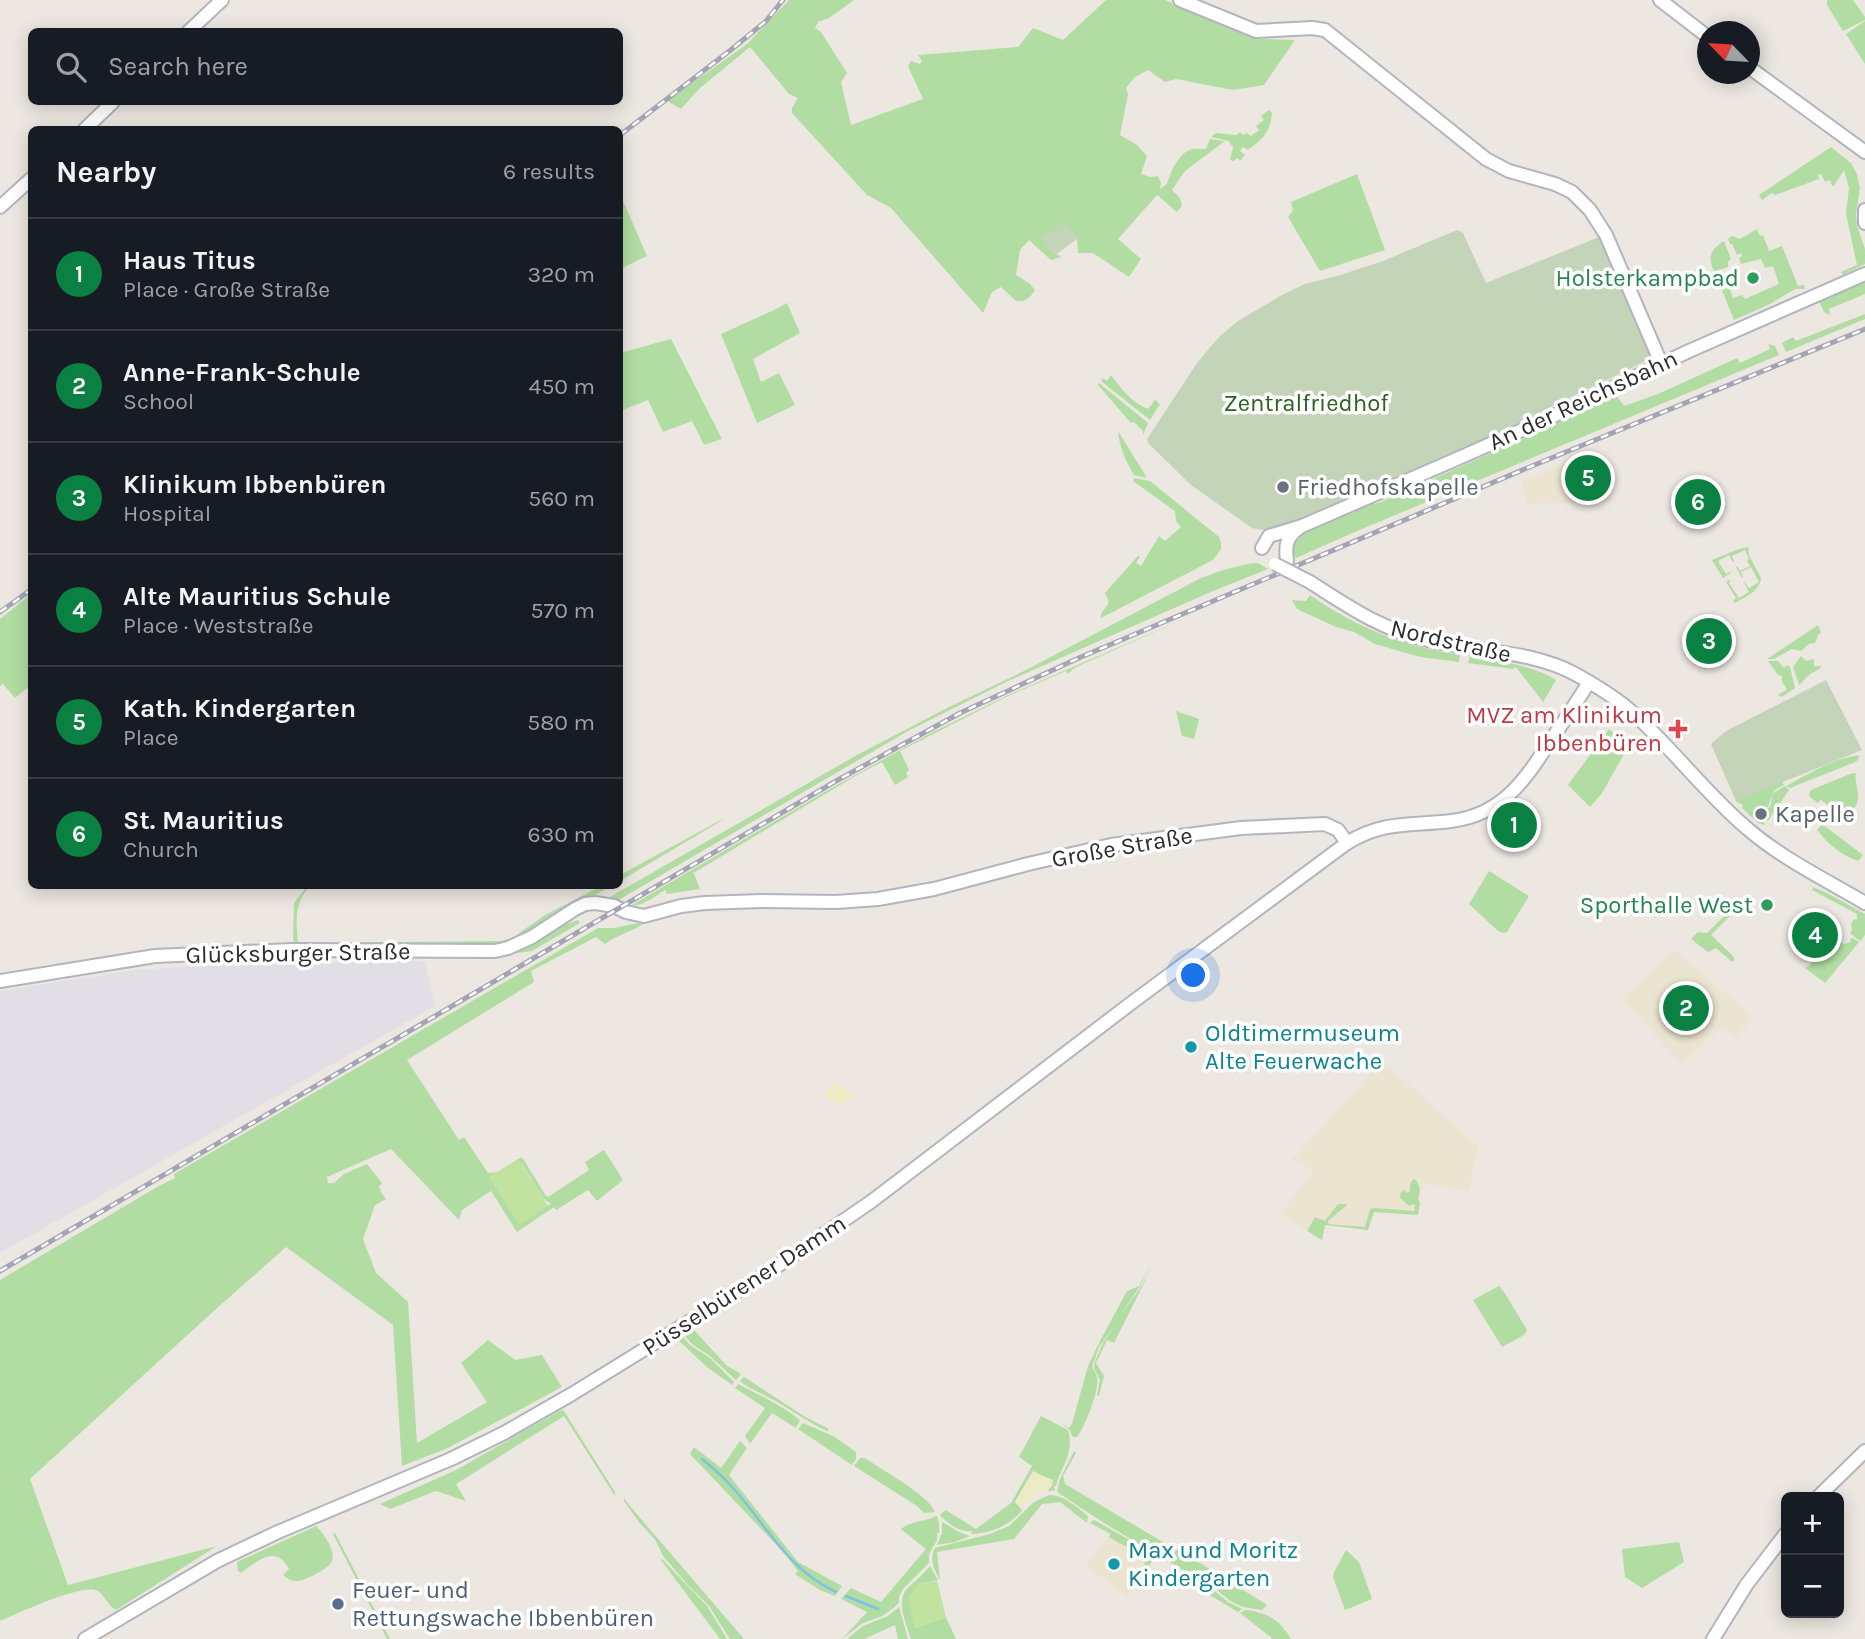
<!DOCTYPE html>
<meta charset="utf-8">
<style>
body{margin:0;font-family:Karla,sans-serif;background:#242831;color:#f1f3f6}
.controls{position:absolute;right:21px;bottom:21px;display:grid;overflow:hidden;border-radius:10px;box-shadow:0 4px 18px #0003}
.controls button{width:63px;height:63px;display:grid;place-items:center;padding:0;border:0;border-bottom:2px solid #363941;background:#171b24;color:#f1f3f6;font:35px sans-serif}
.compass{position:absolute;left:1697px;top:21px;width:63px;height:63px;border-radius:50%;background:#171b24;box-shadow:0 4px 18px #0003;rotate:295deg}
.you{position:absolute;left:1194px;top:976px;width:24px;height:24px;margin:-18px;border:5px solid #fff;border-radius:50%;background:#1a73e8;box-shadow:0 0 0 10px #1a73e833}
.badge{display:grid;place-items:center;width:46px;height:46px;border-radius:50%;background:#0b8043;color:#fff;font-size:23px;font-weight:700}
.pin{position:absolute;translate:-50% -50%;border:4px solid #fff;box-shadow:0 2px 7px #0006}
.list{margin:0;padding:0;list-style:none}
h2{display:flex;justify-content:space-between;align-items:center;height:91px;margin:0;padding:0 28px;font-size:30px}
h2 small{font-size:23px;font-weight:400;color:#9ea1a6}
.list li{display:grid;grid-template-columns:46px 1fr auto;gap:21px;align-items:center;box-sizing:border-box;height:112px;padding:0 28px;border-top:2px solid #363941}
.list b{display:block;font-size:26px;white-space:nowrap}
.list p{margin:0;font-size:23px;white-space:nowrap;color:#9ea1a6}
.list em{font-size:23px;font-style:normal;color:#9ea1a6}
.icon{flex:none;width:38px;height:38px;fill:none;stroke:currentColor;stroke-width:2;stroke-linecap:round;stroke-linejoin:round}
.map{position:relative;flex:none;width:1865px;height:1639px;overflow:hidden}
.search{position:absolute;background:#171b24;box-shadow:0 4px 18px #0003;left:28px;top:28px;width:595px;height:77px;display:flex;align-items:center;gap:18px;box-sizing:border-box;padding:0 24px;border-radius:10px;color:#9ea1a6;font-size:26px}
.panel{position:absolute;background:#171b24;box-shadow:0 4px 18px #0003;left:28px;top:126px;width:595px;height:763px;border-radius:10px}
.map>svg:first-child{display:block}
.industrial{fill:#e1dfe5}
.education{fill:#ebe4d1}
.green{fill:#b2dda2}
.sand{fill:#edeac6}
.cemetery{fill:#c4d4b8}
.pitch{fill:#c2e39f}
.lines{fill:none;stroke-linecap:round;stroke-linejoin:round}
.stream{stroke:#7ec2e3;stroke-width:2.5}
.secondary-casing{stroke:#b3b5be;stroke-width:16}
.secondary{stroke:#fff;stroke-width:12}
.rail-casing{stroke:#a3a4b4;stroke-width:5}
.rail{stroke:#fff;stroke-width:2.5;stroke-dasharray:8;stroke-linecap:butt}
.secondary-bridge-casing{stroke:#b3b5be;stroke-width:16;stroke-linecap:butt}
.secondary-bridge{stroke:#fff;stroke-width:12}
.leisure-dot{fill:#2e9e5b;stroke:#fff;stroke-width:2.5}
.worship-dot{fill:#6b7280;stroke:#fff;stroke-width:2.5}
.health-dot{fill:#e0444e;stroke:#fff;stroke-width:2.5}
.culture-dot{fill:#0f9aa8;stroke:#fff;stroke-width:2.5}
.service-dot{fill:#5c6f8a;stroke:#fff;stroke-width:2.5}
.labels{text-anchor:middle;stroke-width:7;stroke-linejoin:round;paint-order:stroke}
.leisure-label{font-size:24px;fill:#27864d;stroke:#fff;text-anchor:end}
.street-label{font-size:24px;fill:#2c2c2c;stroke:#fff}
.park-label{font-size:24px;fill:#2c6222;stroke:#fff}
.worship-label{font-size:24px;fill:#5b616d;stroke:#fff;text-anchor:start}
.health-label{font-size:24px;fill:#be3a42;stroke:#fff;text-anchor:end}
.culture-label{font-size:24px;fill:#0d838f;stroke:#fff;text-anchor:start}
.service-label{font-size:24px;fill:#4e5e75;stroke:#fff;text-anchor:start}
</style>
<div class="map">
<svg width="1865" height="1639" viewBox="0 0 1865 1639">
<rect width="100%" height="100%" fill="#ece7e0"/>
<path class="industrial" d="M425,961L435,1006L0,1253V991L135,970L224,964Z"/>
<g class="education">
<path d="M1592,452L1612,501L1596,503H1544L1527,504L1521,482Z"/>
<path d="M1675,950L1754,1018L1735,1037L1723,1026L1682,1063L1621,999Z"/>
<path d="M1378,1064H1385L1479,1147V1150L1476,1154L1469,1191L1423,1183L1418,1215L1374,1212L1368,1230L1325,1225L1322,1240L1281,1214L1314,1170L1291,1159L1293,1156L1296,1157Z"/>
<path d="M1111,1534L1135,1546L1151,1564L1126,1597L1086,1565Z"/>
</g>
<g class="green">
<path d="M789,0H854L829,18L818,22L815,28L821,32L847,73L841,82L851,125L923,99L908,66L911,61L920,64L922,61L918,55L1018,47L1033,28L1063,40L1106,0H1165L1260,39L1295,40L1264,85L1233,90L1176,79L1165,82L1148,70L1135,77L1126,88L1128,94L1120,135L1137,145L1147,156L1141,174L1150,177L1158,176L1161,183L1160,189L1167,184C1170,173 1177,156 1189,150C1194,148 1201,149 1206,149L1210,139L1225,141L1185,171L1172,190L1180,198L1182,206L1177,212L1157,195L1118,239L1141,259L1129,277L1093,253H1078L1077,239L1050,250L1061,257L1051,260L1029,240L1020,250L1016,275L1030,284L1035,290C1030,298 1026,302 1016,301L1001,287L992,292L983,313L891,208L867,195L792,113V108L798,98L789,94L750,47L699,89L681,109L667,101L747,44Z"/>
<path d="M1827,0H1853L1865,17V20L1843,31L1827,5Z"/>
<path d="M1865,21V64L1846,34Z"/>
<path d="M1269,110L1272,113C1271,131 1262,140 1248,150L1243,147L1240,151L1245,155L1240,161L1238,158L1233,161L1230,160L1233,148L1229,141L1211,137L1216,133L1236,135L1240,132L1243,135L1247,133L1251,136L1259,130L1256,126L1264,120L1261,116Z"/>
<path d="M1831,147L1851,163L1857,174L1860,188L1856,214L1857,226L1865,249V264L1843,275L1841,272L1857,265L1846,214L1849,188L1844,170L1833,187L1830,180L1825,182L1821,174L1818,175L1819,179L1775,195L1772,193L1762,200L1759,195Z"/>
<path d="M1357,174L1385,250L1320,271L1288,217L1293,210L1291,202Z"/>
<path d="M620,194L647,256L620,269Z"/>
<path d="M1757,229L1760,236L1763,235L1769,251L1782,246L1798,286L1804,285L1805,289H1795L1770,304L1734,320L1716,275L1724,273L1733,298L1742,295L1745,299L1779,284L1773,266L1765,268L1761,259L1741,264L1739,258L1742,256L1741,253L1737,255L1732,244H1730L1728,239L1732,236L1740,239Z"/>
<path d="M1724,241L1731,259L1728,262V267L1714,272C1708,256 1709,251 1724,241Z"/>
<path d="M1865,281V294L1829,309L1830,315L1824,312L1819,301Z"/>
<path d="M787,303L800,333L753,359L761,382L779,373L795,405L757,423L721,334L772,311Z"/>
<path d="M1865,314V319L1786,352L1782,343L1793,337L1796,341Z"/>
<path d="M671,339L722,439L704,445L692,421L663,432L648,400L620,411V353Z"/>
<path d="M1768,344L1775,346L1779,355L1357,531L1296,558L1292,552V542L1296,536L1372,504L1379,503L1531,435L1616,395L1624,406L1658,394L1737,358L1740,363L1770,349Z"/>
<path d="M1111,375C1121,388 1132,403 1148,409L1155,400L1160,404L1150,420L1101,381L1102,378L1107,381Z"/>
<path d="M1099,383L1148,423L1143,435V431L1134,422L1131,423L1098,385Z"/>
<path d="M1118,431L1147,478L1134,475C1126,463 1119,445 1118,431Z"/>
<path d="M1134,478L1150,481L1219,537L1221,543V549L1213,560L1101,618V614L1109,602L1105,593L1138,556L1140,557L1136,563L1141,566L1159,536L1165,541L1181,527L1176,521L1175,511L1133,481Z"/>
<path d="M1748,547L1749,555L1761,578C1760,591 1745,597 1735,603L1733,601L1736,598L1726,582L1731,579L1729,583L1739,598L1749,592L1744,583H1745L1749,588L1759,582L1751,567L1741,572L1743,577L1742,578L1736,567L1737,566L1740,571L1750,566L1747,560L1749,559L1745,550L1732,556L1734,561L1733,562L1729,555L1718,561L1726,574L1730,572L1731,573L1723,578L1712,560L1736,550Z"/>
<path d="M1252,563H1258L1268,569L1213,591L1008,681L908,731L617,901H613L610,897L857,755L949,707L1024,671L1199,579L1223,570Z"/>
<path d="M31,594V693L27,688L15,698L3,684L0,686V619Z"/>
<path d="M1310,595C1359,629 1401,645 1460,655L1459,662L1420,657L1375,644L1354,632L1336,627L1297,609L1292,600L1306,601Z"/>
<path d="M1182,620L1083,664L1073,669L1068,674L1066,671L1008,696L900,751L909,770L906,773L908,777L895,785L882,762L857,775L692,874H694L700,889L667,894L665,890C655,896 643,907 632,905L828,790L929,734L1008,695Z"/>
<path d="M1818,625L1821,632L1818,635L1815,643L1809,644L1801,651L1792,649L1774,659H1767Z"/>
<path d="M1470,656C1494,660 1536,666 1556,680L1543,702L1516,667L1513,669L1468,663Z"/>
<path d="M1801,656L1806,661L1814,659V666H1820L1821,668L1810,674L1799,685L1793,667Z"/>
<path d="M1768,661H1778L1784,668L1787,665L1790,667L1795,688L1782,697L1778,695L1787,689L1782,682V676L1778,675Z"/>
<path d="M1176,711L1199,719L1194,739L1182,736Z"/>
<path d="M1609,729L1628,747L1602,793L1590,807L1568,785Z"/>
<path d="M1859,755L1858,760L1853,763L1790,788L1786,786C1809,774 1832,759 1859,755Z"/>
<path d="M1856,773C1854,782 1859,790 1858,798C1857,808 1851,812 1847,820L1821,800L1817,803L1810,797L1809,794L1811,790L1850,774Z"/>
<path d="M1781,779L1784,785C1772,790 1772,794 1769,805L1764,810L1760,809L1756,814L1765,824L1764,825L1758,823L1742,808L1743,805L1735,801Z"/>
<path d="M1785,786L1789,790L1768,821L1764,818L1766,815L1765,812L1771,805L1772,794Z"/>
<path d="M726,818L620,881V875L719,821Z"/>
<path d="M1822,824L1863,855L1858,861C1841,855 1828,844 1817,830Z"/>
<path d="M1489,871L1529,896L1507,932L1503,933L1498,931L1469,904Z"/>
<path d="M307,886H310C294,903 296,921 298,943L501,941L512,938L545,915L601,886H611L540,927L504,944L455,946L297,945L293,940L294,903Z"/>
<path d="M1813,887L1827,893L1865,914V935L1860,941L1850,933L1852,930L1851,924L1853,920L1857,919V914L1812,890Z"/>
<path d="M1726,914L1730,916L1711,935L1733,956L1735,959L1732,962L1716,948L1708,952L1691,939L1698,932L1707,933Z"/>
<path d="M578,920L580,923L532,951L503,955L432,957L433,955L522,947L566,924Z"/>
<path d="M648,921C634,931 619,934 605,944L596,937L531,971L534,982L407,1060L459,1140L464,1137L488,1173L498,1172L490,1177L518,1222L551,1204L543,1198L522,1164L517,1160L522,1157L546,1196L548,1197L589,1170L585,1162L604,1150L623,1180L597,1201L588,1190L556,1210L554,1207L517,1232L491,1191L462,1210L459,1220L391,1149L327,1177L328,1183H334L344,1174L367,1164L382,1183L378,1188H381L380,1191L386,1199L375,1205L363,1239L376,1273L408,1302L417,1443L487,1402L461,1363L488,1340L515,1360L542,1355L562,1387L448,1448L402,1466L393,1325L286,1247L206,1318L30,1479L68,1585L217,1546L116,1610C107,1605 105,1596 98,1591C84,1582 16,1614 0,1621V1280L157,1187L175,1178L174,1174L598,928H614Z"/>
<path d="M1851,938H1852L1859,942L1825,983L1805,968L1810,965L1818,954C1826,952 1834,951 1841,942L1844,944L1850,942Z"/>
<path d="M1413,1179L1416,1180L1420,1189L1418,1199L1420,1202L1418,1215L1374,1212L1368,1230L1325,1225L1322,1240L1307,1231L1315,1217L1325,1221L1338,1204H1346L1347,1205L1328,1221V1224L1365,1227L1370,1209L1374,1208L1414,1211L1415,1204L1409,1206L1400,1198L1401,1192L1404,1190L1406,1193L1410,1191V1184Z"/>
<path d="M1151,1263L1140,1286L1120,1316L1141,1287L1154,1263L1114,1343L1107,1340L1096,1363L1104,1376L1099,1396L1097,1395L1100,1380L1094,1368L1095,1361L1103,1343L1119,1320L1099,1347L1092,1367C1094,1370 1096,1373 1097,1377C1100,1389 1085,1427 1077,1437H1073L1069,1429L1061,1423L1069,1428L1072,1424L1088,1366L1100,1341L1127,1291L1139,1286Z"/>
<path d="M1499,1286L1504,1292L1527,1330L1524,1335L1502,1347L1473,1300Z"/>
<path d="M693,1329L726,1365L741,1374L736,1380L710,1356L692,1344L684,1335Z"/>
<path d="M682,1336L690,1345L710,1358L734,1382L732,1385L707,1367L677,1339Z"/>
<path d="M744,1377L807,1418L829,1429L827,1431C805,1421 786,1406 764,1395C756,1390 748,1388 740,1381Z"/>
<path d="M738,1384C759,1395 781,1405 800,1420L796,1428L772,1413L750,1444L745,1436L765,1408L735,1388Z"/>
<path d="M561,1410L564,1411L615,1492V1496L564,1416L456,1484L466,1501L436,1491L390,1509L380,1504L456,1470Z"/>
<path d="M1041,1416L1068,1430C1075,1453 1061,1466 1056,1486H1054L1055,1491L1052,1490L1050,1492L1048,1490L1052,1486L1053,1480L1033,1472L1015,1502L1022,1510L1021,1512C1007,1526 992,1533 971,1534L972,1531C961,1533 948,1524 940,1515L946,1510L976,1529L1011,1503L1032,1466L1019,1457Z"/>
<path d="M803,1423L833,1436L856,1452V1459L852,1465L798,1429Z"/>
<path d="M740,1441L747,1448L729,1475L798,1562L842,1586L835,1596L820,1590L795,1574L798,1571L785,1554L690,1454L694,1447L721,1468Z"/>
<path d="M1074,1451L1076,1453L1063,1476L1065,1484L1173,1548L1167,1558L1164,1559L1104,1523L1057,1492L1060,1479Z"/>
<path d="M860,1458H864L868,1460C884,1471 928,1495 935,1512L924,1513L917,1506L854,1466Z"/>
<path d="M1049,1495C1064,1495 1077,1507 1088,1516L1087,1523L1060,1502L1042,1504L1014,1539L937,1552L940,1580C934,1569 929,1560 935,1548L990,1534L1009,1526L1034,1502Z"/>
<path d="M624,1498L629,1505L744,1639H730L709,1606L688,1585L663,1556L656,1541L639,1522L624,1501Z"/>
<path d="M937,1516L939,1523V1533H937V1540L929,1554V1563L903,1589L899,1597V1602L894,1608L882,1616L863,1623L842,1639L867,1612L841,1599L851,1588L881,1602L926,1549L901,1529C911,1521 926,1521 937,1516Z"/>
<path d="M1094,1520L1128,1539L1156,1556L1141,1576L1140,1575L1145,1564C1136,1549 1123,1546 1109,1537L1111,1534L1090,1523Z"/>
<path d="M942,1522L959,1532L970,1536L955,1542L937,1545L942,1533Z"/>
<path d="M316,1526C323,1532 336,1551 332,1561C330,1568 306,1580 298,1581C292,1582 287,1578 283,1575L289,1569C276,1543 256,1562 241,1573L239,1571L238,1572L237,1562Z"/>
<path d="M335,1533L390,1639H387L333,1534Z"/>
<path d="M1679,1542L1684,1562L1642,1588L1625,1577L1622,1549Z"/>
<path d="M1176,1550H1179L1267,1605L1262,1610C1228,1607 1230,1597 1204,1581C1193,1574 1181,1570 1170,1562Z"/>
<path d="M1346,1550L1359,1562L1372,1599L1345,1610L1333,1577L1334,1572Z"/>
<path d="M662,1559L707,1606L727,1639H720L661,1560Z"/>
<path d="M930,1566L938,1580L918,1584L915,1628L946,1617L956,1639H911C907,1625 896,1603 906,1590C913,1582 923,1575 930,1566Z"/>
<path d="M1172,1567L1202,1581L1228,1602L1242,1609L1238,1612L1170,1571Z"/>
<path d="M899,1607L908,1639H898L895,1625L864,1639H847L863,1626L888,1616Z"/>
<path d="M1246,1610C1268,1613 1279,1619 1291,1639H1273L1240,1613Z"/>
</g>
<g class="sand">
<path d="M835,1081L854,1095L839,1105L826,1096V1093Z"/>
<path d="M1033,1471L1048,1479L1053,1480C1050,1491 1044,1490 1035,1495C1029,1499 1025,1503 1021,1508L1015,1502Z"/>
</g>
<g class="cemetery">
<path d="M1063,222L1075,234L1077,239L1057,254L1050,250L1041,239Z"/>
<path d="M1457,230L1463,233L1486,283L1599,237L1651,352L1652,358L1470,446L1391,481L1288,524L1263,530L1252,528L1191,485L1148,443L1147,439L1197,363L1219,337L1238,321L1282,295L1305,284L1337,276L1383,261Z"/>
<path d="M1826,680L1862,750L1736,801L1711,744L1726,731Z"/>
</g>
<g class="pitch">
<path d="M518,1159L548,1206L519,1225L489,1177Z"/>
<path d="M937,1581L946,1617L915,1628L908,1598L918,1584Z"/>
</g>
<g class="lines">
<g class="stream">
<path d="M702,1459C713,1468 724,1478 734,1489C767,1526 788,1570 836,1592"/>
<path d="M846,1596L878,1609"/>
</g>
<defs>
<g id="secondary">
<path d="M1180,0L1256,31L1312,28L1325,30L1486,159L1509,171L1555,184L1572,192L1590,210L1606,235L1661,363"/>
<path d="M1660,0L1708,37"/>
<path d="M188,32L222,0"/>
<path d="M1750,68L1865,152"/>
<path d="M84,130L113,102"/>
<path d="M0,207L32,178"/>
<path d="M1865,210V223"/>
<path d="M1262,548L1269,536L1302,526L1452,461L1549,418L1689,351L1865,274"/>
<path d="M1287,561C1285,545 1286,538 1299,528"/>
<path d="M1310,582C1349,607 1382,630 1428,640C1477,652 1532,650 1577,675C1593,684 1619,700 1633,713C1674,750 1707,795 1749,830C1783,859 1826,880 1865,903"/>
<path d="M0,981L155,956L292,950L495,951L508,948L532,937L575,909L585,904L595,903L614,906L626,912L644,916L681,906L705,903L761,901L836,902L878,899L934,889L1028,864L1111,845L1241,828L1325,824L1338,830L1347,843"/>
<path d="M1818,1497L1865,1451"/>
<path d="M85,1639L217,1561L278,1532L451,1459L504,1433L572,1394L763,1276L872,1201L1130,1004L1347,843C1385,820 1410,826 1451,821C1502,815 1525,780 1551,740C1564,721 1577,702 1589,682"/>
<path d="M1713,1639L1747,1584L1786,1533"/>
</g>
</defs>
<use href="#secondary" class="secondary-casing"/>
<use href="#secondary" class="secondary"/>
<defs>
<g id="rail">
<path d="M620,135L732,49L766,21L783,0"/>
<path d="M0,612L32,589"/>
<path d="M0,1271L836,781L960,713L1081,657L1532,466L1865,329"/>
</g>
</defs>
<use href="#rail" class="rail-casing"/>
<use href="#rail" class="rail"/>
<defs>
<path id="secondary-bridge" d="M1275,564L1310,582"/>
</defs>
<use href="#secondary-bridge" class="secondary-bridge-casing"/>
<use href="#secondary-bridge" class="secondary-bridge"/>
</g>
<g class="leisure-dot">
<circle cx="1753" cy="278" r="7"/>
<circle cx="1767" cy="905" r="7"/>
</g>
<g class="worship-dot">
<circle cx="1283" cy="487" r="7"/>
<circle cx="1761" cy="814" r="7"/>
</g>
<path class="health-dot" d="M1674.5 718.5h7v7h7v7h-7v7h-7v-7h-7v-7h7z"/>
<g class="culture-dot">
<circle cx="1191" cy="1047" r="7"/>
<circle cx="1114" cy="1564" r="7"/>
</g>
<circle class="service-dot" cx="338" cy="1604" r="7"/>
<g class="labels">
<g class="leisure-label">
<text x="1739" y="286">Holsterkampbad</text>
<text x="1753" y="913">Sporthalle West</text>
</g>
<g class="street-label">
<text transform="translate(1583 400) rotate(-25)" y="8">An der Reichsbahn</text>
<text transform="translate(1451 641) rotate(13)" y="8">Nordstraße</text>
<text transform="translate(1122 847) rotate(-10)" y="8">Große Straße</text>
<text transform="translate(298 953) rotate(-1)" y="8">Glücksburger Straße</text>
<text transform="translate(744 1285) rotate(-33)" y="8">Püsselbürener Damm</text>
</g>
<g class="park-label">
<text x="1306" y="411">Zentralfriedhof</text>
</g>
<g class="worship-label">
<text x="1297" y="495">Friedhofskapelle</text>
<text x="1775" y="822">Kapelle</text>
</g>
<g class="health-label">
<text x="1662" y="723">MVZ am Klinikum<tspan x="1662" dy="28">Ibbenbüren</tspan></text>
</g>
<g class="culture-label">
<text x="1205" y="1041">Oldtimermuseum<tspan x="1205" dy="28">Alte Feuerwache</tspan></text>
<text x="1128" y="1558">Max und Moritz<tspan x="1128" dy="28">Kindergarten</tspan></text>
</g>
<g class="service-label">
<text x="352" y="1598">Feuer- und<tspan x="352" dy="28">Rettungswache Ibbenbüren</tspan></text>
</g>
</g>
</svg>
<div class="controls">
<button>+</button>
<button>−</button>
</div>
<svg class="compass" viewBox="-18 -18 36 36"><path d="M0-13l5 13h-10z" fill="#e53935"/><path d="M0 13l5-13h-10z" fill="#9ea1a6"/></svg>
<div class="you"></div>
<div class="pin badge" style="left:1514px;top:825px">1</div>
<div class="pin badge" style="left:1686px;top:1008px">2</div>
<div class="pin badge" style="left:1709px;top:641px">3</div>
<div class="pin badge" style="left:1815px;top:935px">4</div>
<div class="pin badge" style="left:1588px;top:478px">5</div>
<div class="pin badge" style="left:1698px;top:502px">6</div>
<div class="search"><svg class="icon" aria-label="search" viewBox="0 0 24 24"><circle cx="10" cy="10" r="6"/><path d="M15 15l6 6"/></svg>Search here</div>
<section class="panel">
<h2>Nearby<small>6 results</small></h2>
<ul class="list">
<li><span class="badge">1</span><div><b>Haus Titus</b><p>Place · Große Straße</p></div><em>320 m</em></li>
<li><span class="badge">2</span><div><b>Anne-Frank-Schule</b><p>School</p></div><em>450 m</em></li>
<li><span class="badge">3</span><div><b>Klinikum Ibbenbüren</b><p>Hospital</p></div><em>560 m</em></li>
<li><span class="badge">4</span><div><b>Alte Mauritius Schule</b><p>Place · Weststraße</p></div><em>570 m</em></li>
<li><span class="badge">5</span><div><b>Kath. Kindergarten</b><p>Place</p></div><em>580 m</em></li>
<li><span class="badge">6</span><div><b>St. Mauritius</b><p>Church</p></div><em>630 m</em></li>
</ul>
</section>
</div>
